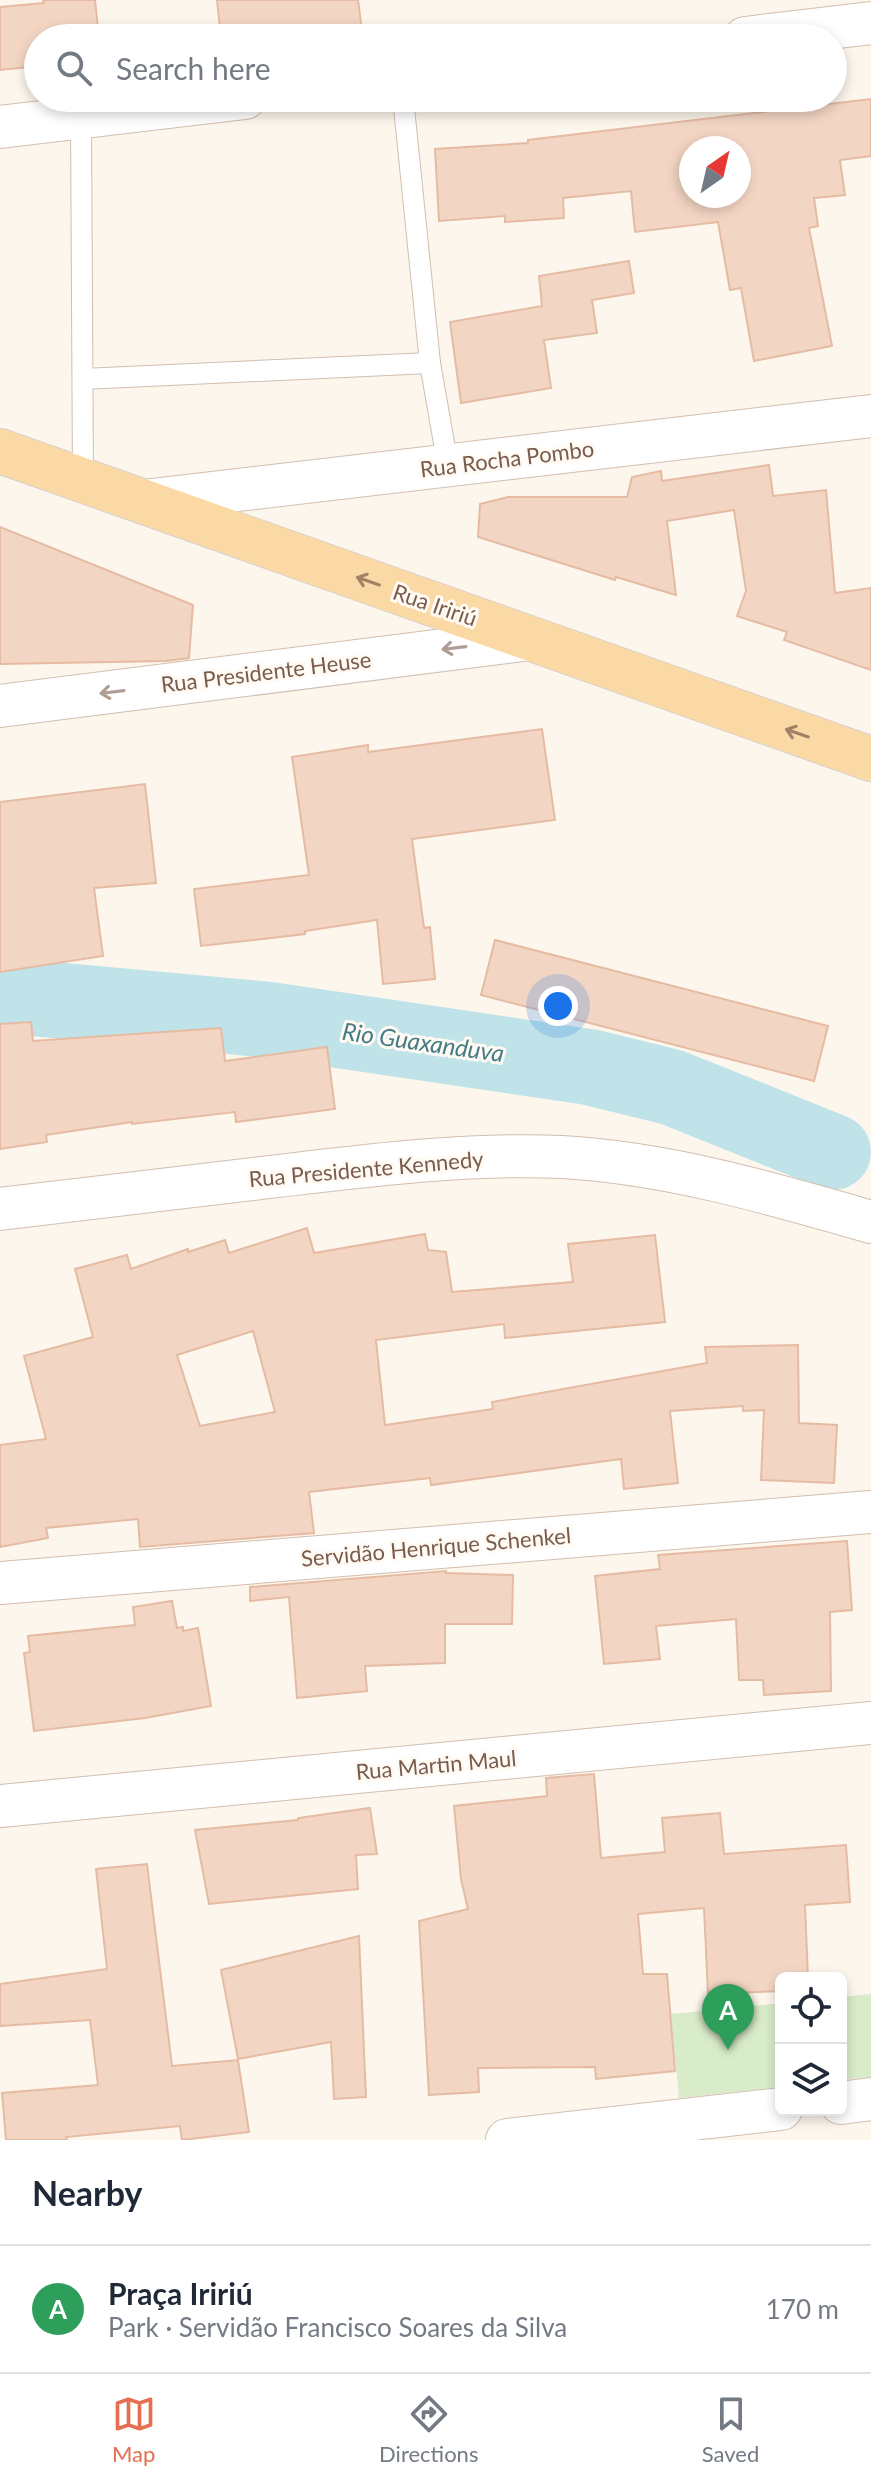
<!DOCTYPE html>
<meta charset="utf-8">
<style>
body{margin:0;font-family:Lato,sans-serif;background:#f2f2f3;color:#1f2937}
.controls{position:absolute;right:24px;bottom:24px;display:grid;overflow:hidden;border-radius:12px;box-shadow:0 4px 12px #0003}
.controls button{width:72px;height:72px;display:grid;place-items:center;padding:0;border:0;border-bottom:2px solid #e0e1e3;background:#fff;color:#1f2937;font:40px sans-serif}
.compass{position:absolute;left:679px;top:136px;width:72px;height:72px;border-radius:50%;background:#fff;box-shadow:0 4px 12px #0003;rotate:34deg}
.you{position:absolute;left:558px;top:1006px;width:28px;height:28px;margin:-20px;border:6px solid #fff;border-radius:50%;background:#1a73e8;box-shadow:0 0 0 12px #1a73e833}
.badge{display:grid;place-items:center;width:52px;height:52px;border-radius:50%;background:#e76f51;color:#fff;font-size:26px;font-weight:700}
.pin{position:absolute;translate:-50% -66px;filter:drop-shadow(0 2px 4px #0008)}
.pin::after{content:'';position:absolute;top:42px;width:28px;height:24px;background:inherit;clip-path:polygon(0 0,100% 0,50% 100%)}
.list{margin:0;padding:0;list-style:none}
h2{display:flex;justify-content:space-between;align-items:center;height:104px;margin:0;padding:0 32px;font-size:34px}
h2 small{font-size:26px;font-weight:400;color:#747a83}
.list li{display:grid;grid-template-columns:52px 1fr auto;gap:24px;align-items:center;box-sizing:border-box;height:128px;padding:0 32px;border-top:2px solid #e0e1e3}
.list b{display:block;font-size:30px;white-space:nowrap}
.list p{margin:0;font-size:26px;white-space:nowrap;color:#747a83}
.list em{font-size:26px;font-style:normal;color:#747a83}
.icon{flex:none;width:44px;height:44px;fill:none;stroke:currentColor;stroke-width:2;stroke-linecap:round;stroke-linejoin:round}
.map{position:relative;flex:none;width:871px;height:2140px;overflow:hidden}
.search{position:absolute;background:#fff;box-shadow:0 4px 12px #0003;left:24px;right:24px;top:24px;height:88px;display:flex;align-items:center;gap:20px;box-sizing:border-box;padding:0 28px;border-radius:44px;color:#747a83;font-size:30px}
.sheet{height:232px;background:#fff}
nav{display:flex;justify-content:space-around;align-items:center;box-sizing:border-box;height:112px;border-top:2px solid #e0e1e3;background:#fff;font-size:22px;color:#747a83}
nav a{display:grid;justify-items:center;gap:4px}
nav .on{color:#e76f51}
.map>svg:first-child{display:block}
.green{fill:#d8ecc9}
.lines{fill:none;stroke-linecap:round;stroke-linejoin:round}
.river{stroke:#bfe3e8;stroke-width:76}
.building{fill:#f3d5c3;stroke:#e6bba3;stroke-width:2;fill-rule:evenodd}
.service-casing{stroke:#d1beb0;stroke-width:22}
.minor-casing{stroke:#d1beb0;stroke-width:44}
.primary-casing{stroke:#dad1cd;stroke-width:46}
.service{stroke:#fff;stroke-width:20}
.minor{stroke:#fff;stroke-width:42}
.primary{stroke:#fbd9a5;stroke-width:44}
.oneway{stroke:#a18267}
.oneway2{stroke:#af9d94}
.labels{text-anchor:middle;stroke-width:6;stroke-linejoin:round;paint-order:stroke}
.street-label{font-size:22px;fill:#7a5c4d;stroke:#fffaf3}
.water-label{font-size:24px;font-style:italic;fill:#437c86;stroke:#fffaf3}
</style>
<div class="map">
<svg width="871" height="2140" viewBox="0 0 871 2140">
<rect width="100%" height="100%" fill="#fdf6ec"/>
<g class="green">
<path d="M871,1994V2077L841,2080V1997Z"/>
<path d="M781,2003V2087L679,2098L671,2014Z"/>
</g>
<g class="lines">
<path class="river" d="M0,995L270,1020L589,1067L671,1087L833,1152"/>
</g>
<g class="building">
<path d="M43,0H95L99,38H38V66L0,70V7L44,3Z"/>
<path d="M217,0H358L363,38H221Z"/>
<path d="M871,99V156L840,160L845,195L814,198L818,226L809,228L832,346L754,361L741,288L730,290L718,222L635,232L631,191L563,198L564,218L505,222V216L439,221L435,149L528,143V140ZM691,148H739V196H691Z"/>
<path d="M629,261L634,293L592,300L597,333L544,340L551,388L461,403L450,322L542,306L539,276Z"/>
<path d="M769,465L773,496L826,490L835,593L871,588V670L784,640L787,632L737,616L746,591L734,510L667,521L676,595L616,577L615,580L478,537L480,504L508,497H627L632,477L661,471L662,481Z"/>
<path d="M0,527L193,605L189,658L166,661L0,664Z"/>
<path d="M542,729L555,820L412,839L424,928L430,927L435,979L383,984L377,920L305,931V934L201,946L194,889L309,875L292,757L368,745V752Z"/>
<path d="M145,784L156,883L94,888L103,956L0,972V802Z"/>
<path d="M495,940L828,1026L814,1081L481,995Z"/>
<path d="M31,1022L33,1041L221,1028L225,1061L327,1047L335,1109L236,1122L235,1112L132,1124V1122L46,1135L47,1142L0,1149V1024Z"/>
<path d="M307,1228L314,1253L425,1234L428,1250L446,1252L452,1292L573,1282L568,1244L655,1235L665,1322L505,1338L504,1324L376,1340L385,1425L493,1409L492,1402L707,1363L705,1347L798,1345L799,1423L837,1425L834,1483L761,1480L764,1410L743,1411V1406L670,1411L678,1483L624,1489L621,1459L431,1485L430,1478L309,1492L314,1533L140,1547L138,1519L46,1528L48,1538L0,1547V1445L46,1439L24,1356L93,1337L75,1269L127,1255L131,1269L188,1249V1252L225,1240L229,1253ZM253,1331L275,1412L200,1426L177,1355Z"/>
<path d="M847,1541L852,1610L830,1612L831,1691L764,1695L763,1680H739L736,1619L656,1626L660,1659L604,1664L595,1576L660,1569L658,1555Z"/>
<path d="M446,1571V1573L513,1575L512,1624H445V1663L365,1666L367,1691L297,1698L289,1597L250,1601V1587Z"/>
<path d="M172,1601L177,1628L183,1627V1631L198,1628L211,1706L145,1718L34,1731L24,1653L30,1652L28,1636L135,1625L133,1607Z"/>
<path d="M594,1774L601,1858L665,1852L662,1818L720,1813L724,1854L846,1845L850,1902L805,1905L808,1978H781V1991L708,1994L704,1908L638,1914L643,1974H667L675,2071L596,2079L595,2067L478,2068L479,2092L429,2095L419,1921L468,1909L461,1879L454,1806L547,1796L546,1778Z"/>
<path d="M370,1808L377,1854L356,1855L358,1889L209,1904L195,1830L298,1820V1818Z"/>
<path d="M147,1864L172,2066L238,2060L249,2132L182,2140L180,2126L66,2137L67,2140H6L2,2093L98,2085L90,2020L0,2026V1984L107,1969L96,1869Z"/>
<path d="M359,1936L366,2097L334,2099L331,2042L238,2059L221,1970Z"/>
</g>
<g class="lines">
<defs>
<g id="service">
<path d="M403,98L430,363L448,466"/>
<path d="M81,118L83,480"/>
<path d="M83,379L430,363"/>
</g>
<g id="minor">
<path d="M745,38L871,23"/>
<path d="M0,127L245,98"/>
<path d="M143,501L871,416"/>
<path d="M0,706L531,639"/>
<path d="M0,1209C93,1198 185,1187 278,1176C372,1165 467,1153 562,1157C668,1163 770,1193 871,1222"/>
<path d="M0,1583L871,1512"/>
<path d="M0,1806L871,1723"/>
<path d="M841,2103L871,2099"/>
<path d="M507,2140L781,2109"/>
</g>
<path id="primary" d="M0,451L871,759"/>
</defs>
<use href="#service" class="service-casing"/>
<use href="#minor" class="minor-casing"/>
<use href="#primary" class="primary-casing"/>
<use href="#service" class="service"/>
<use href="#minor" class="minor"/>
<use href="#primary" class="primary"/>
</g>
<defs><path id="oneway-shaft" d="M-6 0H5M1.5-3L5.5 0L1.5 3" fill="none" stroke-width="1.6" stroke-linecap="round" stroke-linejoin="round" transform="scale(2)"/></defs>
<g class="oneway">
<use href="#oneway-shaft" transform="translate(368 581) rotate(-161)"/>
<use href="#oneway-shaft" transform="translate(797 733) rotate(-161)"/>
</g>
<g class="oneway2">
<use href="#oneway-shaft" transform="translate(454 648) rotate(173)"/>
<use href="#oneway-shaft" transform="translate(112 692) rotate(173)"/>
</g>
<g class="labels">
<g class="street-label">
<text transform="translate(507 459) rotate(-7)" y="8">Rua Rocha Pombo</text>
<text transform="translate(435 605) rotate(19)" y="8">Rua Iririú</text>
<text transform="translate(266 672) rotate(-7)" y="8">Rua Presidente Heuse</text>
<text transform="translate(366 1169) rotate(-5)" y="8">Rua Presidente Kennedy</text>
<text transform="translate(436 1547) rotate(-5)" y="8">Servidão Henrique Schenkel</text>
<text transform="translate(436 1765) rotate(-5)" y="8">Rua Martin Maul</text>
</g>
<g class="water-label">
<text transform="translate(423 1043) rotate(8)" y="8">Rio Guaxanduva</text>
</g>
</g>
</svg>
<div class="controls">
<button><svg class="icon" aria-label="locate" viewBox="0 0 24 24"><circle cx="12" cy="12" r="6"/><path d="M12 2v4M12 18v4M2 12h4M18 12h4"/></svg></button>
<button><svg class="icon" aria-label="layers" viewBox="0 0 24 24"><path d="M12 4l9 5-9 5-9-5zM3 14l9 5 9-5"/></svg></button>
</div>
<svg class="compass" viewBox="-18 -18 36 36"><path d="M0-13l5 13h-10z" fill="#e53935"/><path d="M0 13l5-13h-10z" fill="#747a83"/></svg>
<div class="you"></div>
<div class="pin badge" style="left:728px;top:2050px;background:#2e9e5b">A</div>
<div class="search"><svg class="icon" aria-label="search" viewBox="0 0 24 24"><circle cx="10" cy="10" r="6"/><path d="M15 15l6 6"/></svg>Search here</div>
</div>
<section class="sheet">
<h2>Nearby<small></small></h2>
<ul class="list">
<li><span class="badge" style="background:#2e9e5b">A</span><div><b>Praça Iririú</b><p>Park · Servidão Francisco Soares da Silva</p></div><em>170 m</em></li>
</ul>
</section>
<nav>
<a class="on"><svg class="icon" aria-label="map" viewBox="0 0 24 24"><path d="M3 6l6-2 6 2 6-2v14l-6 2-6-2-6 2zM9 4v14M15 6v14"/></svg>Map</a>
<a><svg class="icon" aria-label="directions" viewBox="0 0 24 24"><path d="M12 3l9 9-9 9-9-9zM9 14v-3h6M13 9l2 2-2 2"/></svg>Directions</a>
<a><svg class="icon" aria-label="saved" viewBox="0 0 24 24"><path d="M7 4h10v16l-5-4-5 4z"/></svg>Saved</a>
</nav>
